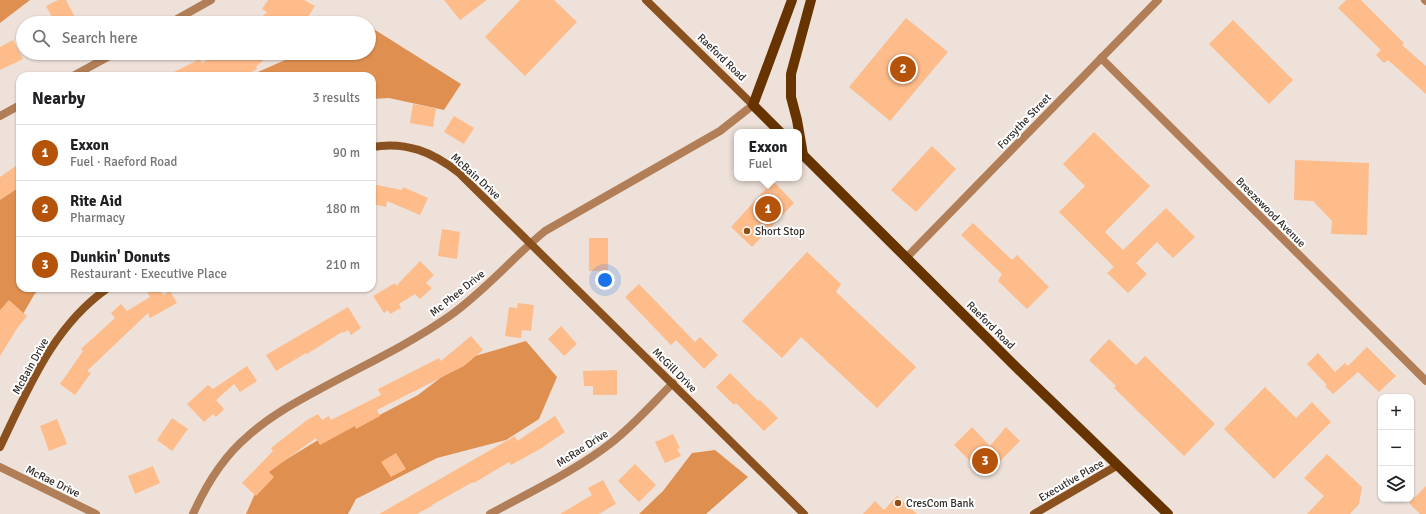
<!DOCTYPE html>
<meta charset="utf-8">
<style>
body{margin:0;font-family:Signika,sans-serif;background:#f2f2f2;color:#202124}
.controls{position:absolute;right:12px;bottom:12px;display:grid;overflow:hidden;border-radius:8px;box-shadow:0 1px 3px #0004}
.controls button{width:36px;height:36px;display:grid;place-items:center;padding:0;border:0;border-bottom:1px solid #e0e0e0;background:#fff;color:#202124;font:20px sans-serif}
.you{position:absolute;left:605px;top:280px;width:14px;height:14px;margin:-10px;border:3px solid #fff;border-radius:50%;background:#1a73e8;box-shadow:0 0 0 6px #1a73e833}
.badge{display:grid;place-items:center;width:26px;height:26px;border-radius:50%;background:#b45309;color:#fff;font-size:13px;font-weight:700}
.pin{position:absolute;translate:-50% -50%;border:2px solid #fff;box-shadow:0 1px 4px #0006}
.popup{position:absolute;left:734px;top:129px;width:68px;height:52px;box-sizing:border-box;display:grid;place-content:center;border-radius:8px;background:#fff;filter:drop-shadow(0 1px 3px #0005);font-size:13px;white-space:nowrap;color:#757577}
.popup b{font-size:15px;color:#202124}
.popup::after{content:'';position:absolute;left:50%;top:100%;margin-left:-8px;border:8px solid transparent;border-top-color:#fff}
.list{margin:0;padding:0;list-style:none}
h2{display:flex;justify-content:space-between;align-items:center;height:52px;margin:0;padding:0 16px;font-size:17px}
h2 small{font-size:13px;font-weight:400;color:#757577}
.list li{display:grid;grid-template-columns:26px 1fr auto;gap:12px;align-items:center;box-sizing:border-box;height:56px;padding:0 16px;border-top:1px solid #e0e0e0}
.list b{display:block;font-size:15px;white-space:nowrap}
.list p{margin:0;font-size:13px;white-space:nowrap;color:#757577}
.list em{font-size:13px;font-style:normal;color:#757577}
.icon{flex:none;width:22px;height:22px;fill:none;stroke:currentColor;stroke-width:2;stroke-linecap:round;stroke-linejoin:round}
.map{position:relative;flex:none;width:1426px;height:514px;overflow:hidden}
.search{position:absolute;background:#fff;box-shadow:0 1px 3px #0004;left:16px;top:16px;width:360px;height:44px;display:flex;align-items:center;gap:10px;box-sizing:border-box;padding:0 14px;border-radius:22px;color:#757577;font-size:15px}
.panel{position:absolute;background:#fff;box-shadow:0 1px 3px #0004;left:16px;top:72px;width:360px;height:220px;border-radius:12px}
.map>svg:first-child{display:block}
.forest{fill:#df9051}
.building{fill:#febc8b}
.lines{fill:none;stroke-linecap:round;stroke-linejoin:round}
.street{stroke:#b17e57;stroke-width:8}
.secondary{stroke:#8a501e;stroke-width:8}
.primary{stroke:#673400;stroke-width:10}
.poi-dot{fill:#8c4e12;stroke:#fff;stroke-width:1.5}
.labels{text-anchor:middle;stroke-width:4;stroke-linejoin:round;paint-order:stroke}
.street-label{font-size:11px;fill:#312c29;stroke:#fff}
.poi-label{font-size:11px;fill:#312c29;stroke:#fff;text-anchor:start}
</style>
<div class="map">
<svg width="1426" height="514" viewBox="0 0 1426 514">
<rect width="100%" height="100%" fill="#ede1d9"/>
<g class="forest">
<path d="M0,0H30L0,23Z"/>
<path d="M372,28L461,84L444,110L389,98L372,99V76H249L301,53H369V29Z"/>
<path d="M0,183H20V288H40L34,295L0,354Z"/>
<path d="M526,341L557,377L539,419L506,440L437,458L356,499L348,514H246L264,473L323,437L370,420L418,395L465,359Z"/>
<path d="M715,450L748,477L706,514H639L663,491L692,453Z"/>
</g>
<g class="building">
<path d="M58,0H66L78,23H55L46,6Z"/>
<path d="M268,0H304L315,6L304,23H255L267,12L262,9Z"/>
<path d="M444,0H487L460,20Z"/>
<path d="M520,0H554L577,22L525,76L485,37Z"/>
<path d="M1346,0H1361L1404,43L1402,45L1426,66V94L1388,60L1384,63L1376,55L1381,50L1338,8Z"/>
<path d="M906,18L948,52L890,121L849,87Z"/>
<path d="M1233,20L1293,80L1269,104L1209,44Z"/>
<path d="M13,40L23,59L0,70V47Z"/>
<path d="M219,53H271L256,67L257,69L244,76H166L200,59L202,63Z"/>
<path d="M413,104L436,108L433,127L410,123Z"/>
<path d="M454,116L474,128L464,144L444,132Z"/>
<path d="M1094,132L1150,186L1105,232L1123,250L1166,208L1195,237L1173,258L1157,242L1136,263L1147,274L1128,293L1107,273L1114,267L1059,212L1085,186L1063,164Z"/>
<path d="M932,146L956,169L916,212L891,190Z"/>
<path d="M1295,160L1369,163L1367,235L1331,234L1332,221L1313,201L1294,200Z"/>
<path d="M20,163V187L0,200V177Z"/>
<path d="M773,181L794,203L752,247L731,227Z"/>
<path d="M372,184L402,190L403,187L428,198L420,215L387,201L386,207L372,204Z"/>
<path d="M973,223L1012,260L1017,255L1049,287L1027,309L998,281L1002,274L961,235Z"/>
<path d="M442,229L460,232L457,259L438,256Z"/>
<rect x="589" y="238" width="19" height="33"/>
<path d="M807,252L841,284L836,292L916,367L877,408L801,337L782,358L742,321Z"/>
<path d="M420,261L434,275L426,283L432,288L420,299L415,294L399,304L401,308L390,314L388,310L384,313L373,296L395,283L396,286Z"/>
<path d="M639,284L695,342L700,337L718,355L704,369L676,340L671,345L625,297Z"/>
<path d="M153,288H159L163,295L170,291L177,303L150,318L148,313L87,371L91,373L75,395L60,384L83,351L81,349L115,318L111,313L121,304L127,311L150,297L147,292Z"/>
<path d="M9,300L27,316L18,327L0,356V310Z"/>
<path d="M518,303L534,305L531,331L522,330L521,338L505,336L509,307L517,308Z"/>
<path d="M348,307L361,328L351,335L348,330L343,333L342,332L307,354L306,353L276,371L266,355Z"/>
<path d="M561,326L577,344L564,356L548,339Z"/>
<path d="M471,336L483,350L464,366L377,410L380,416L356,429L355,426L320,445L316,438L269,472L274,477L256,496L242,483L273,451L271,448L307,420L318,414L322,420L329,416L331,420L381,395L378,389L439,358L441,361Z"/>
<path d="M1109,339L1136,365L1145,356L1215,424L1184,456L1114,388L1116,386L1089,360Z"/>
<path d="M1367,347L1396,376L1379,392L1358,372L1333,394L1325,386L1327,385L1307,364L1318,353L1335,372L1345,363L1348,366Z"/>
<path d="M247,366L257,381L240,392L234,384L216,400L224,409L216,417L213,414L204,422L187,404L208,385L213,389Z"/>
<path d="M617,370V395H593V386H584L583,371Z"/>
<path d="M730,373L758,401L760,400L778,418L764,431L736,403L734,405L716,387Z"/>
<path d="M1265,387L1296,418L1312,402L1331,422L1274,479L1224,429Z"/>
<path d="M555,416L565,432L540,449L511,465L509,462L474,483L473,482L432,505V506L417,514H379L515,436L517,441Z"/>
<path d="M172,418L188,429L172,451L157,440Z"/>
<path d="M57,419L67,444L49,451L40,426Z"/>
<path d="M972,427L990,446L1006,427L1020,441L985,476L954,445Z"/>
<path d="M673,434L680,448L677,449L681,456L665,463L655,442Z"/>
<path d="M396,453L406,469L391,477L381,462Z"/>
<path d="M1327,454L1362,487L1359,504L1350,514H1307L1324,496L1304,478Z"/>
<path d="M635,464L656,485L639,502L618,481Z"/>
<path d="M153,466L160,483L135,494L128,476Z"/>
<path d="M603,480L616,504L599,514H560L592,495L588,488Z"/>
<path d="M1426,486V514H1420L1409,503Z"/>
<path d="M897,496L917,514H863L875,501L884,510Z"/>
</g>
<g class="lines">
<g class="street">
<path d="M1425,0L1426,1"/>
<path d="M170,23L211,0"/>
<path d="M1101,58L1426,381"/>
<path d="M73,76L115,53"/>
<path d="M0,116L20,105"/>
<path d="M906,258L1158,0"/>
<path d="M0,467L96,514"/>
<path d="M193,514C206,485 224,456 248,436C270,416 296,402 322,388C364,365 408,345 448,317C484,292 512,258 545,231L720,131L753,105"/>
<path d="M490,514C530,492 575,471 611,443C634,425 653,403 673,383"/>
</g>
<g class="secondary">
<path d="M646,0L753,105"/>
<path d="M372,147C406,141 433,152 459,173L804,514"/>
<path d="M0,447C28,389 53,326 108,288"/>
<path d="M1034,514L1118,465"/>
</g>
<g class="primary">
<path d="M780,132L753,105L792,0"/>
<path d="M799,151L1017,368L1168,514"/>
<path d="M803,155L797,120L791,97V74L811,0"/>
</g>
</g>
<g class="poi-dot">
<circle cx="747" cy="231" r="4"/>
<circle cx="898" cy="503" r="4"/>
</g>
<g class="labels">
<g class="street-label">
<text transform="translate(722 57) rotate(44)" y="4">Raeford Road</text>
<text transform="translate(1024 121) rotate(-46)" y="4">Forsythe Street</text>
<text transform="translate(476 176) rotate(42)" y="4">McBain Drive</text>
<text transform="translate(1271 212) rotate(45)" y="4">Breezewood Avenue</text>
<text transform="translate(457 293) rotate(-39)" y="4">Mc Phee Drive</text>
<text transform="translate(991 325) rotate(45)" y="4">Raeford Road</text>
<text transform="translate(30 366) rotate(-61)" y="4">McBain Drive</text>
<text transform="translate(675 370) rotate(45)" y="4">McGill Drive</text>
<text transform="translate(582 448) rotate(-33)" y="4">McRae Drive</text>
<text transform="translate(1071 480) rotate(-30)" y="4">Executive Place</text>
<text transform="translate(53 481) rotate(26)" y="4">McRae Drive</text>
</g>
<g class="poi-label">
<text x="755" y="235">Short Stop</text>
<text x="906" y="507">CresCom Bank</text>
</g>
</g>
</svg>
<div class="controls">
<button>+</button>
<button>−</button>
<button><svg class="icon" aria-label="layers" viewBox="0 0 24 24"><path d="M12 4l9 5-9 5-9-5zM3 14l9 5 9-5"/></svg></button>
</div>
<div class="you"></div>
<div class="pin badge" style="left:768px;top:209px">1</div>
<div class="popup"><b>Exxon</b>Fuel</div>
<div class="pin badge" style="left:903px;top:69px">2</div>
<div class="pin badge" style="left:985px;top:461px">3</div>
<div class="search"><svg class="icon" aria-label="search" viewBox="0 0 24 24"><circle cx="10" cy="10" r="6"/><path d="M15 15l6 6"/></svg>Search here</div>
<section class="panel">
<h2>Nearby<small>3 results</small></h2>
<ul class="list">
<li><span class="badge">1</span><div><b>Exxon</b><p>Fuel · Raeford Road</p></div><em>90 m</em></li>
<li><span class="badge">2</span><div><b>Rite Aid</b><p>Pharmacy</p></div><em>180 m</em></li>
<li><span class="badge">3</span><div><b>Dunkin' Donuts</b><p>Restaurant · Executive Place</p></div><em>210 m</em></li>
</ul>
</section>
</div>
